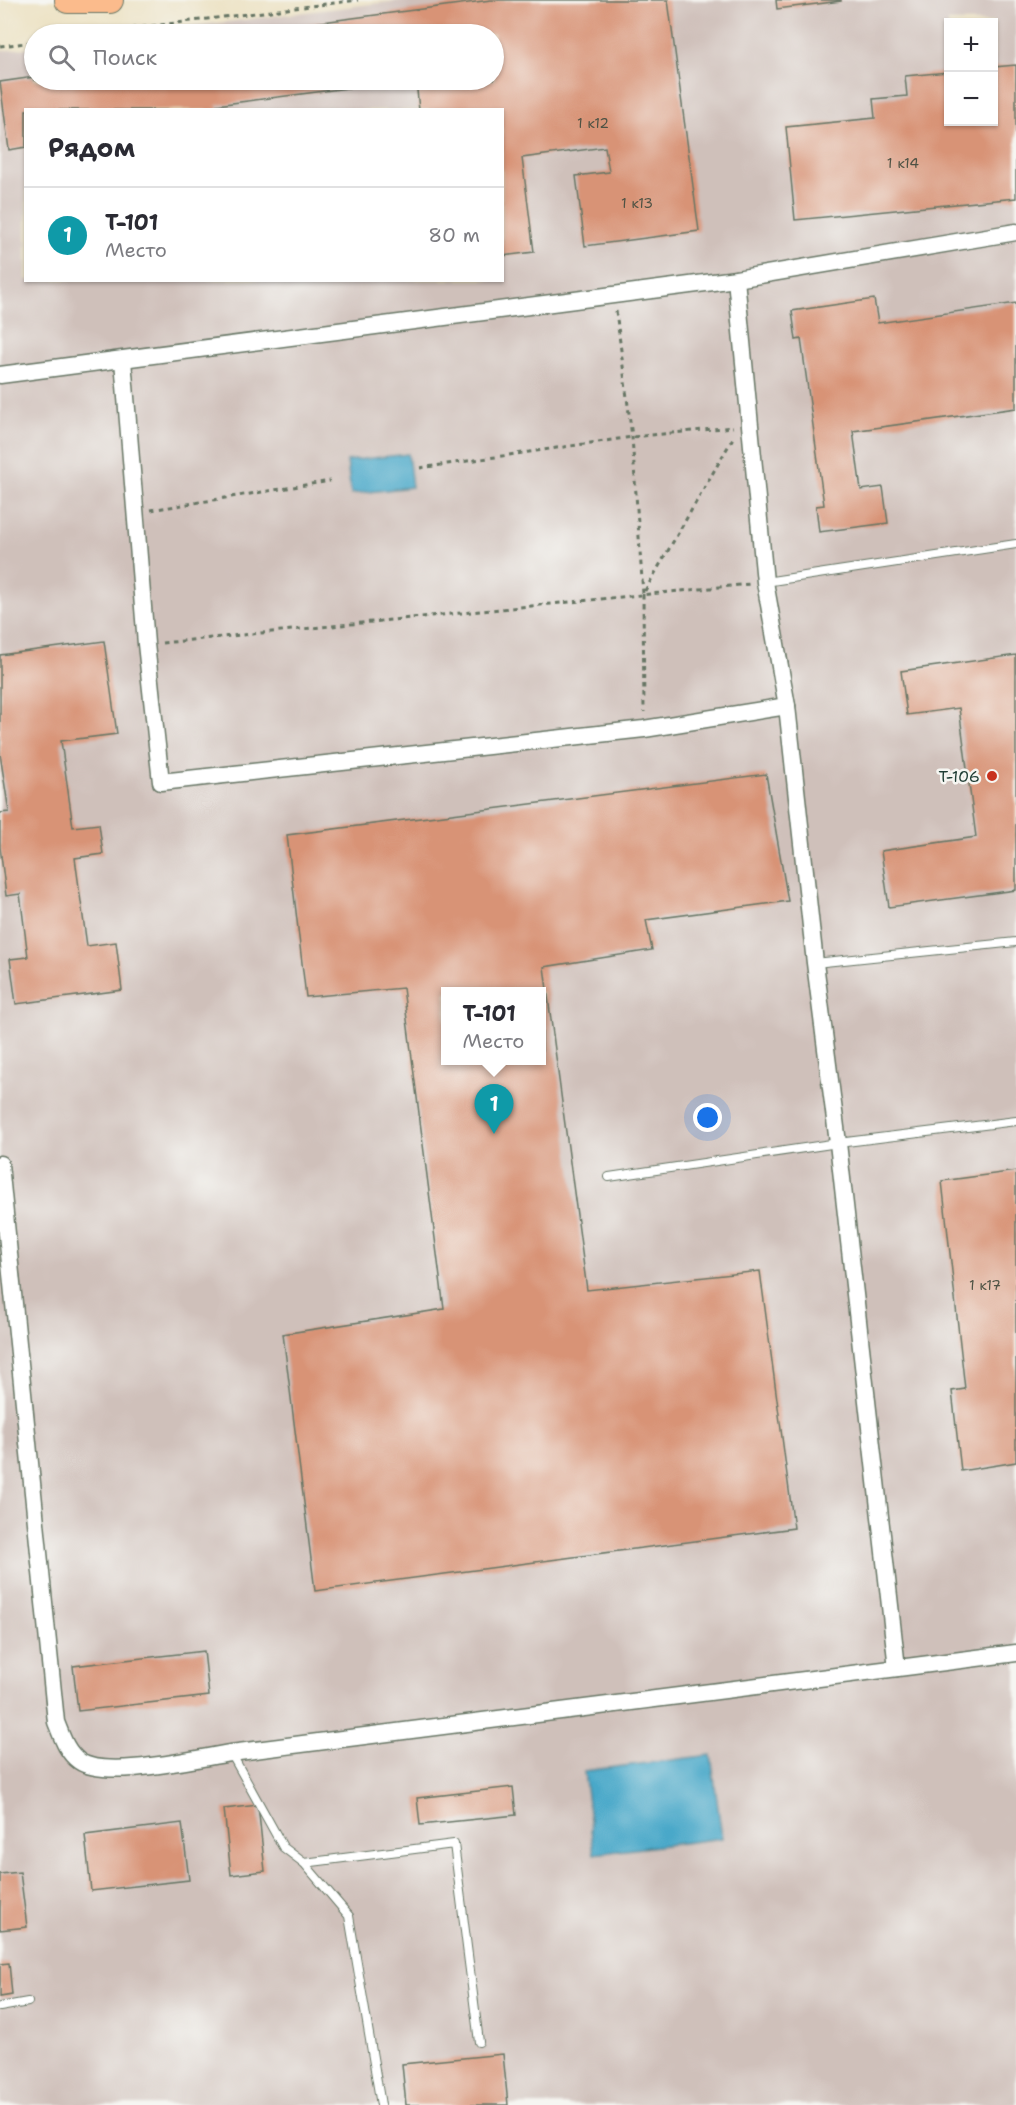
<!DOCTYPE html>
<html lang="ru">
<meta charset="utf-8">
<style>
body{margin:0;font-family:"Shantell Sans",sans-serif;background:#f2f2f3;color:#2b2b33}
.controls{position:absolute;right:18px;top:18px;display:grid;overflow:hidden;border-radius:0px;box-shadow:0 2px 4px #0004}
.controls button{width:54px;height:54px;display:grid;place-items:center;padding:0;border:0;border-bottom:2px solid #e1e1e2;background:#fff;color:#2b2b33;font:30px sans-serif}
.you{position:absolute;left:708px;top:1118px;width:21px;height:21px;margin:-15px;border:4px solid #fff;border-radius:50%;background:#1a73e8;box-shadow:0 0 0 9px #1a73e833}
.badge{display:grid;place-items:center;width:39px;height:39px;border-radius:50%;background:#1a73e8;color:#fff;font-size:20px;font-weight:700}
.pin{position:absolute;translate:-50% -50px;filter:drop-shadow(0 2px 3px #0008)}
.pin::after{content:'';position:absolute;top:32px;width:21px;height:18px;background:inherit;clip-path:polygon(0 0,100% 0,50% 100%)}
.popup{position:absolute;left:441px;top:987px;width:105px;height:78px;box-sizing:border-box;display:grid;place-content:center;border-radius:0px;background:#fff;filter:drop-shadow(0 2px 4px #0005);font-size:20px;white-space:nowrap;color:#7c7c81}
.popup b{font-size:22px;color:#2b2b33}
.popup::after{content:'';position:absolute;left:50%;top:100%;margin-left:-12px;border:12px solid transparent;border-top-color:#fff}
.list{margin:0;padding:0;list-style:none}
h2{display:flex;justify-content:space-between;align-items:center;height:78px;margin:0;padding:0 24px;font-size:26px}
h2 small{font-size:20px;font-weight:400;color:#7c7c81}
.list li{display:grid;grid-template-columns:39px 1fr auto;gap:18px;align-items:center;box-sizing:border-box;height:96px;padding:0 24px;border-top:2px solid #e1e1e2}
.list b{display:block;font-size:22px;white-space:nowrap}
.list p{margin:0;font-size:20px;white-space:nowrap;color:#7c7c81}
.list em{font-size:20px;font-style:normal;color:#7c7c81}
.icon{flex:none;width:33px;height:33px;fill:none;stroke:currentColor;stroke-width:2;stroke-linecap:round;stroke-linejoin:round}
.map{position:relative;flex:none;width:1016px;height:2105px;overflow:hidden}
.search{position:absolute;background:#fff;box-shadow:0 2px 4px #0004;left:24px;top:24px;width:480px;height:66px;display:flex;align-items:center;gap:15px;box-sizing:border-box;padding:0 21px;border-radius:33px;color:#7c7c81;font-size:22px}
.panel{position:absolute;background:#fff;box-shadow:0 2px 4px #0004;left:24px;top:108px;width:480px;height:174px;border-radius:0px}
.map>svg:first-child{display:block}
.industrial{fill:#cfc0ba;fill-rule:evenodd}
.water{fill:#4aa8c9;stroke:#34727e;stroke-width:1.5}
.building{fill:#d89376;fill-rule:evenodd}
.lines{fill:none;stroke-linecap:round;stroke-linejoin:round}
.lane-casing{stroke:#677665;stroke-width:10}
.street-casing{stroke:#677665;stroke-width:19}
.primary-casing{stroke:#677665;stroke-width:28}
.path{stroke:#677665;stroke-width:3;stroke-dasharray:4.5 4.5;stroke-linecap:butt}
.lane{stroke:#fff;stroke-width:8}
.street{stroke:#fff;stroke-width:16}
.primary{stroke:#fbbb8c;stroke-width:26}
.poi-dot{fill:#c8321e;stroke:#f6f6f2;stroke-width:2}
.labels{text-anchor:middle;stroke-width:5;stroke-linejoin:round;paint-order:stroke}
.number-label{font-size:14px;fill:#4d5244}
.poi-label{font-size:16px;fill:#1f3d34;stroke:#f6f6f2;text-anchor:end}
</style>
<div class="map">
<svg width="1016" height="2105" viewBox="0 0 1016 2105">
<rect width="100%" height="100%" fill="#f6f6f2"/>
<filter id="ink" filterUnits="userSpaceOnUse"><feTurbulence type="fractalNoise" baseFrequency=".0167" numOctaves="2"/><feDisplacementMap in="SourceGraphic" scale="12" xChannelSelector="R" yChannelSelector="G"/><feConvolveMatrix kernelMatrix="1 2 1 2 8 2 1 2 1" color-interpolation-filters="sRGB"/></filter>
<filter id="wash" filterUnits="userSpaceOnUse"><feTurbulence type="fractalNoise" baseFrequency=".008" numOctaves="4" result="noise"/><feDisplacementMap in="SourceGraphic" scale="24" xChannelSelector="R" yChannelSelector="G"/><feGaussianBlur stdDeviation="1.35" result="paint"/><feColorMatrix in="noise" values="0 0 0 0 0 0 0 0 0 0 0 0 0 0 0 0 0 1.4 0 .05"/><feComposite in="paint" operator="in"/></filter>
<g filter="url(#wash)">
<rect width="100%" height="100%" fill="#ece1c1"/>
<path class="industrial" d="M404,0H1016V2105H0V51L34,47V80H494V34H128ZM948,22H994V122H948ZM26,110H502V280H26ZM446,992H542V1060H446Z"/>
<g class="water">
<path d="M408,454L412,487L351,494L347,461Z"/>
<path d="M711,1755L722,1838L594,1854L584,1771Z"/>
</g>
<g id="blocks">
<g class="building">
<path d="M491,0H668L699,231L585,246L576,176L609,172L605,147L522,158L534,252L502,256V110H419L416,80H494V34H229Z"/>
<path d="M776,0H841V1L777,9Z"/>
<path d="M1016,65V198L795,220L786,127L875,118L873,99L907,96L905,76L948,72V122H994V67Z"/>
<path d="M34,77V80L402,81L217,105L218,110H26V147L9,150L0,82Z"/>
<path d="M874,299L878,323L1016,303V408L853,431L861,490L883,487L888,523L819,532L816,506L824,505L801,339L796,340L792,311Z"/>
<path d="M104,641L117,734L61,741L73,827L99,824L103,854L75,858L87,946L116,942L122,990L16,1004L10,959L28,957L20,894L6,896L0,847V813L9,812L0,754V655Z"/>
<path d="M1016,655V890L889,907L881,851L976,837L959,708L907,715L901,671Z"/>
<path d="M766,774L788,901L646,920L652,950L544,967L587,1290L760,1271L794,1528L315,1591L283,1334L444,1309L403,988L306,997L287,835ZM446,992H542V1060H446Z"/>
<path d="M1016,1171V1462L961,1471L952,1391L965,1389L942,1181Z"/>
<path d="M204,1651L209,1696L78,1711L73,1666Z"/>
<path d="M513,1787L516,1815L420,1825L417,1798Z"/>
<path d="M258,1805L265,1871L231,1875L224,1809Z"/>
<path d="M182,1823L189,1880L91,1891L85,1835Z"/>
<path d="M20,1872L27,1927L0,1930V1874Z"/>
<path d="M9,1963L12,1995L0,1997V1964Z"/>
<path d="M503,2054L508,2105H406L402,2064Z"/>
</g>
</g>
</g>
<g filter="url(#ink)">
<use href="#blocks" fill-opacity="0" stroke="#677665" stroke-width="1.5"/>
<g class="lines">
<defs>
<g id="lane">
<path d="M765,582L1016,544"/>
<path d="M815,963L1016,942"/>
<path d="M609,1177L838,1143L1016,1121"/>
<path d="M231,1753L283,1847L304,1863L454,1844L479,2042"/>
<path d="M304,1863L349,1916L381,2105"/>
<path d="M0,2007L28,2002"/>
</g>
<g id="street">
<path d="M736,279L765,582L787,706L815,963L838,1143L897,1668"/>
<path d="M123,360L146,644L161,782L644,729L787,706"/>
<path d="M0,375L736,279L1016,232"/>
<path d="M0,1164L56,1722C62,1737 66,1751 79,1761C106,1780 197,1758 231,1753L1016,1653"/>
</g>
<path id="primary" d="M68,0H110"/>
</defs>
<use href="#lane" class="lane-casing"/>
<use href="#street" class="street-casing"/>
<use href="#primary" class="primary-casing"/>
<g class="path">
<path d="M89,34L358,0"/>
<path d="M0,46L34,42"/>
<path d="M616,311L632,437L643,594L733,438"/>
<path d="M420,468L632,437L733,427"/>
<path d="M151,510L330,481"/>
<path d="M643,594L644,712"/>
<path d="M162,643L750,584"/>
</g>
<use href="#lane" class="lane"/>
<use href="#street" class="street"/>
<use href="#primary" class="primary"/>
</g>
</g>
<circle class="poi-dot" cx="992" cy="776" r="6"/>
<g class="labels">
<g class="number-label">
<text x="593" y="128">1 к12</text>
<text x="903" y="168">1 к14</text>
<text x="637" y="208">1 к13</text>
<text x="985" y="1290">1 к17</text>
</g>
<g class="poi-label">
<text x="980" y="782">Т-106</text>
</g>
</g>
</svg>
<div class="controls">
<button>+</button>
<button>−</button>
</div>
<div class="you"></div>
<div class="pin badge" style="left:494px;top:1134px;background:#0f9aa8">1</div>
<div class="popup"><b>Т-101</b>Место</div>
<div class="search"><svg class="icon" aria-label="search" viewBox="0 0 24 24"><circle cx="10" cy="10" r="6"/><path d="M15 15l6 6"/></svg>Поиск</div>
<section class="panel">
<h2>Рядом<small></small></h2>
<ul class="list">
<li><span class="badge" style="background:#0f9aa8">1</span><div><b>Т-101</b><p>Место</p></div><em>80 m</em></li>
</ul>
</section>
</div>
